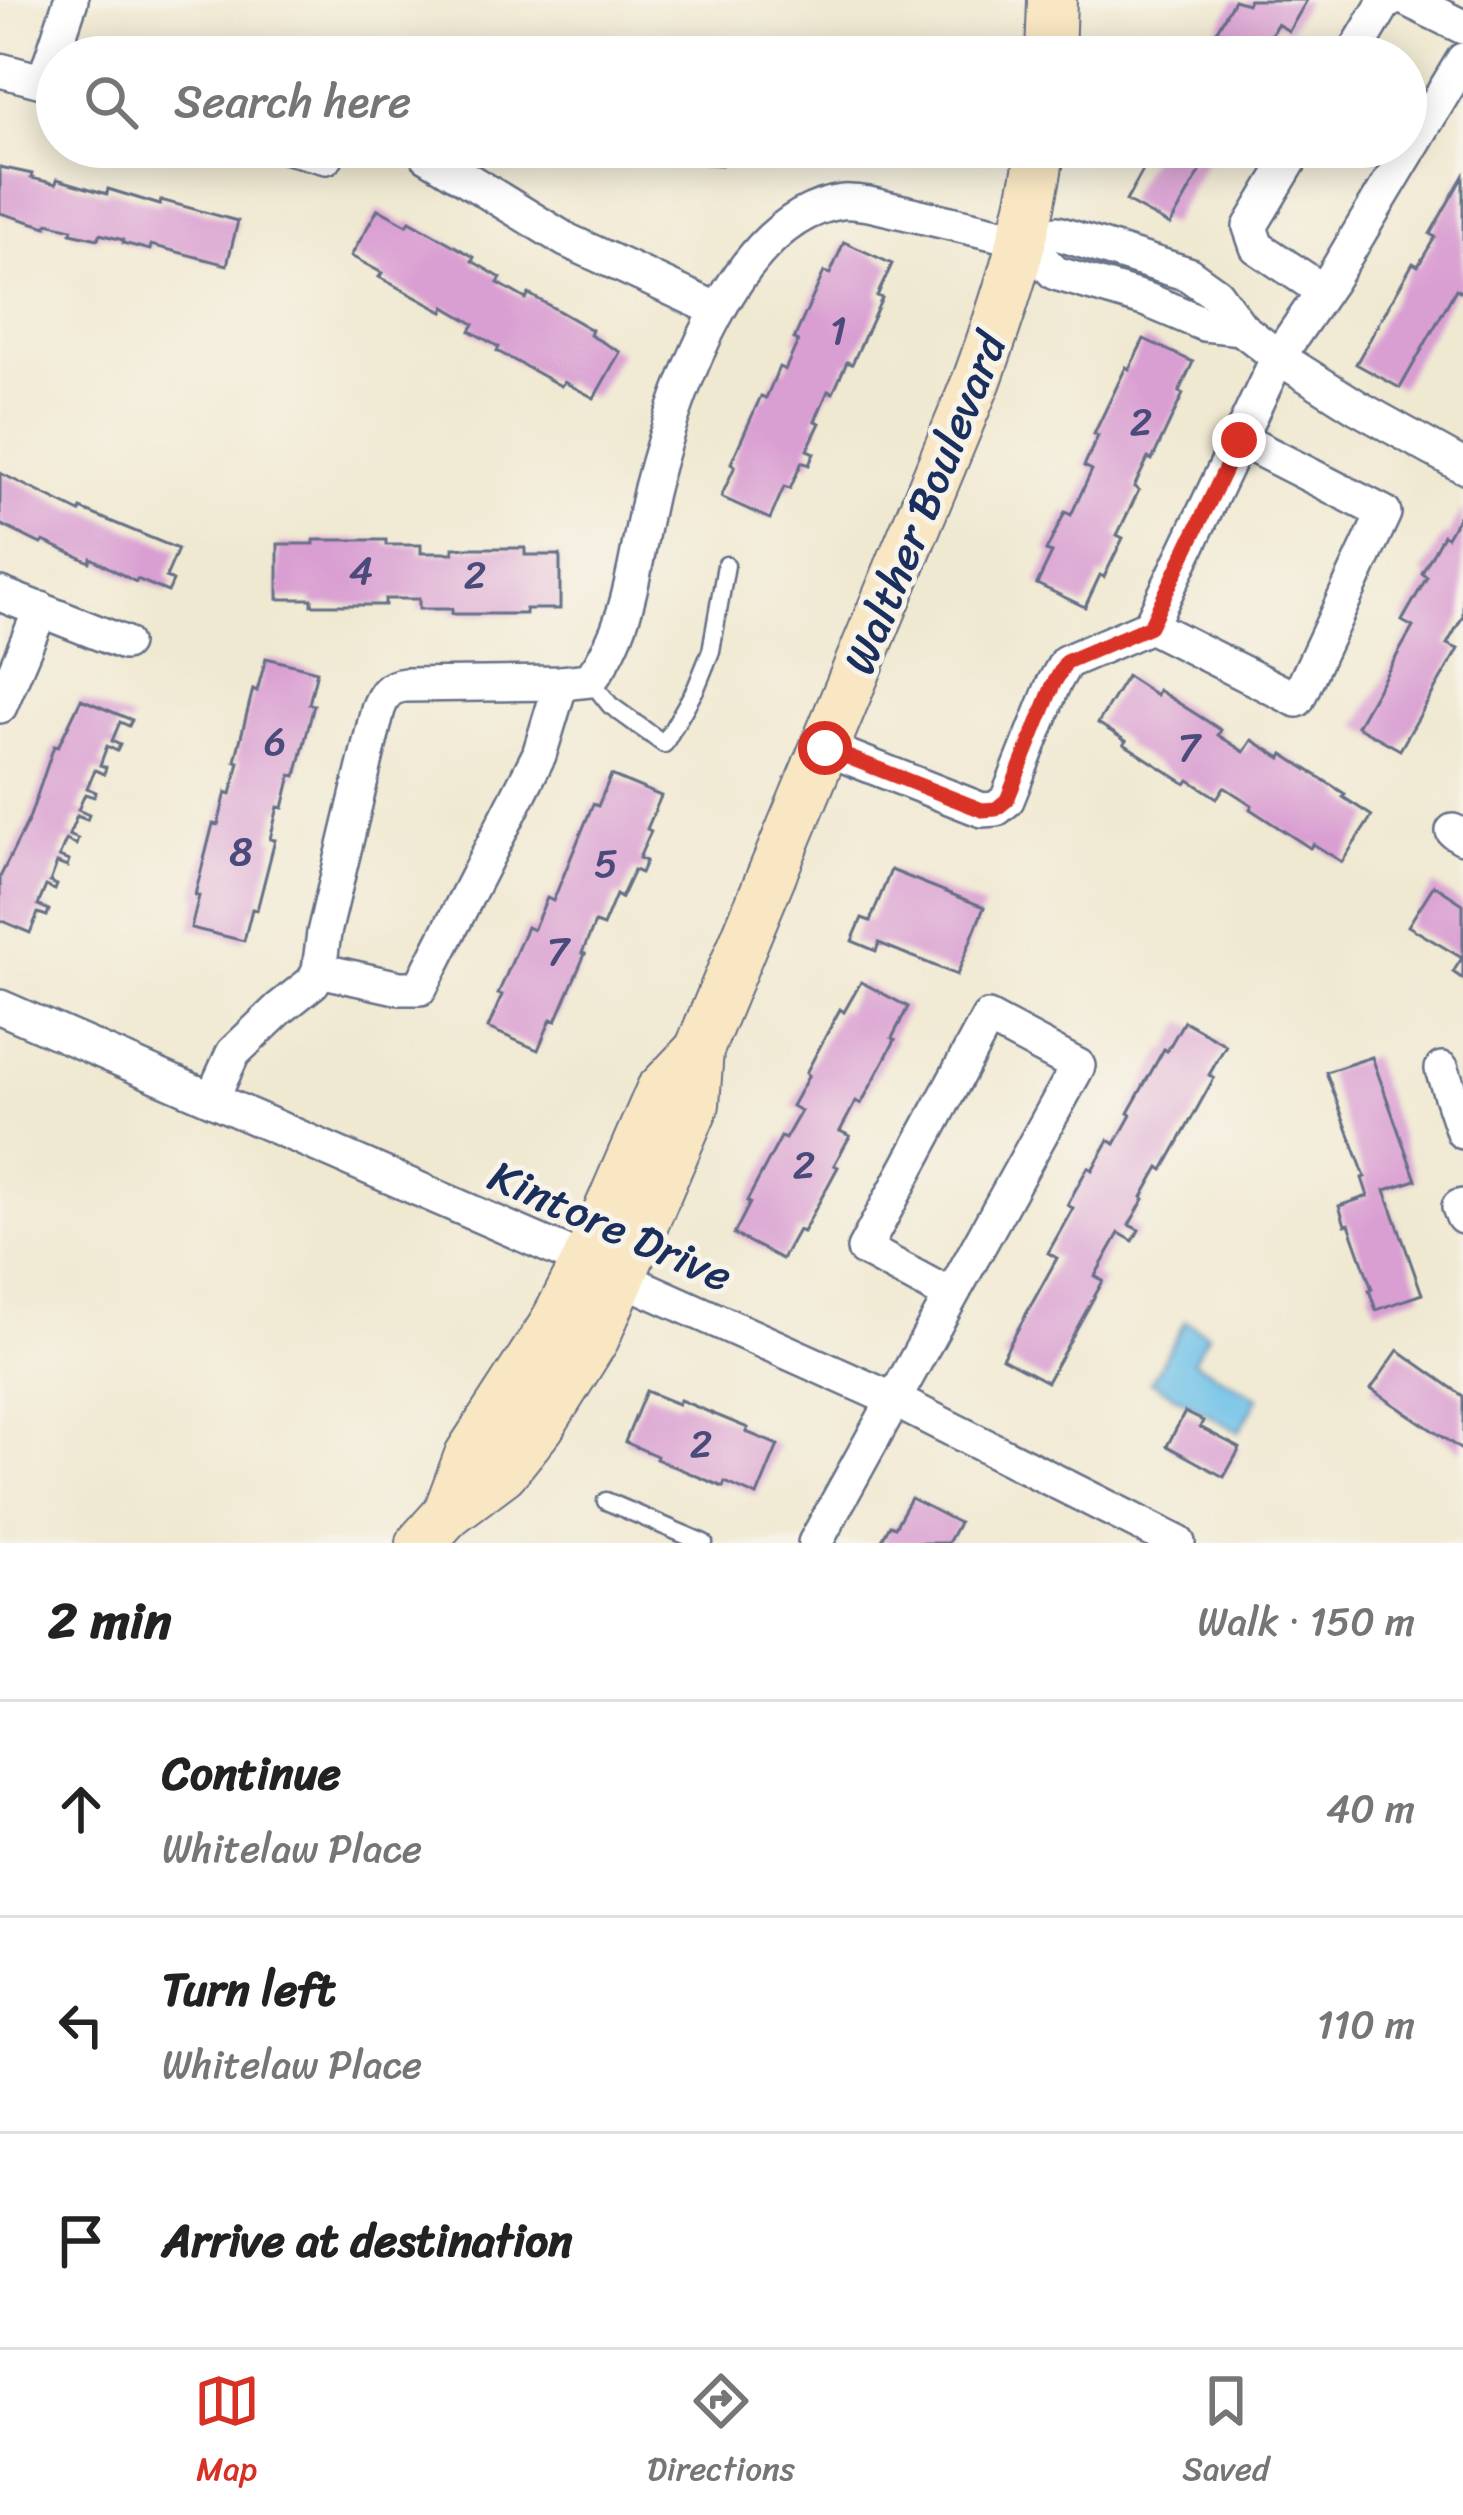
<!DOCTYPE html>
<meta charset="utf-8">
<style>
body{margin:0;font-family:Sriracha,sans-serif;background:#f2f2f2;color:#222}
.stop{position:absolute;width:36px;height:36px;margin:-27px;border:9px solid #d93025;border-radius:50%;background:#fff}
.stop.end{background:#d93025;border-color:#fff;box-shadow:0 3px 12px #0008}
.list{margin:0;padding:0;list-style:none}
h2{display:flex;justify-content:space-between;align-items:center;height:156px;margin:0;padding:0 48px;font-size:51px}
h2 small{font-size:39px;font-weight:400;color:#767676}
.list li{display:grid;grid-template-columns:78px 1fr auto;gap:36px;align-items:center;box-sizing:border-box;height:216px;padding:0 48px;border-top:3px solid #e0e0e0}
.list b{display:block;font-size:45px;white-space:nowrap}
.list p{margin:0;font-size:39px;white-space:nowrap;color:#767676}
.list em{font-size:39px;font-style:normal;color:#767676}
.icon{flex:none;width:66px;height:66px;fill:none;stroke:currentColor;stroke-width:2;stroke-linecap:round;stroke-linejoin:round}
.map{position:relative;flex:none;width:1463px;height:1543px;overflow:hidden}
.search{position:absolute;background:#fff;box-shadow:0 6px 30px #0003;left:36px;right:36px;top:36px;height:132px;display:flex;align-items:center;gap:30px;box-sizing:border-box;padding:0 42px;border-radius:66px;color:#767676;font-size:45px}
.sheet{height:804px;background:#fff}
nav{display:flex;justify-content:space-around;align-items:center;box-sizing:border-box;height:168px;border-top:3px solid #e0e0e0;background:#fff;font-size:33px;color:#767676}
nav a{display:grid;justify-items:center;gap:6px}
nav .on{color:#d93025}
.map>svg:first-child{display:block}
.water{fill:#6bc0e8;stroke:#4378a3;stroke-width:3}
.building{fill:#d99ed2}
.lines{fill:none;stroke-linecap:round;stroke-linejoin:round}
.lane-casing{stroke:#667087;stroke-width:21}
.street-casing{stroke:#667087;stroke-width:38}
.secondary-casing{stroke:#667087;stroke-width:52}
.lane{stroke:#fff;stroke-width:16}
.street{stroke:#fff;stroke-width:33}
.secondary{stroke:#f9e7c3;stroke-width:48}
.route{stroke:#d93025;stroke-width:15}
.labels{text-anchor:middle;stroke-width:10;stroke-linejoin:round;paint-order:stroke}
.number-label{font-size:39px;fill:#4a4b7b}
.street-label{font-size:45px;fill:#1b2f5e;stroke:#f7f3e8}
</style>
<div class="map">
<svg width="1463" height="1543" viewBox="0 0 1463 1543">
<rect width="100%" height="100%" fill="#f7f3e8"/>
<filter id="ink" filterUnits="userSpaceOnUse"><feTurbulence type="fractalNoise" baseFrequency=".00833" numOctaves="2"/><feDisplacementMap in="SourceGraphic" scale="24" xChannelSelector="R" yChannelSelector="G"/><feConvolveMatrix kernelMatrix="1 2 1 2 8 2 1 2 1" color-interpolation-filters="sRGB"/></filter>
<filter id="wash" filterUnits="userSpaceOnUse"><feTurbulence type="fractalNoise" baseFrequency=".004" numOctaves="4" result="noise"/><feDisplacementMap in="SourceGraphic" scale="48" xChannelSelector="R" yChannelSelector="G"/><feGaussianBlur stdDeviation="2.7" result="paint"/><feColorMatrix in="noise" values="0 0 0 0 0 0 0 0 0 0 0 0 0 0 0 0 0 1.4 0 .05"/><feComposite in="paint" operator="in"/></filter>
<g filter="url(#wash)">
<rect width="100%" height="100%" fill="#f0e9d2"/>
<path class="water" d="M1185,1321L1208,1334L1193,1361L1258,1398L1239,1432L1151,1382Z"/>
<g id="blocks">
<g class="building">
<path d="M1234,0L1247,4L1249,0H1307L1289,31L1277,24L1259,57H1202Z"/>
<path d="M616,147H757L756,163L721,161V165L649,160V155L615,153Z"/>
<path d="M1156,147H1214L1170,225L1126,201Z"/>
<path d="M0,167L32,174L31,178L56,184L57,179L107,194L108,189L160,205L161,200L238,221L227,265L151,245L150,250L123,243V240L100,234L98,239L71,233L72,229L48,223L47,227L0,213Z"/>
<path d="M1463,176V293L1456,289L1400,388L1356,364L1413,263L1418,266L1435,237L1430,234Z"/>
<path d="M378,209L407,225L410,221L474,257L472,261L501,278L498,283L526,299L529,294L592,330L590,335L620,352L594,398L564,382L561,386L497,351L499,347L470,331L474,324L445,307L443,312L379,277L382,273L351,256Z"/>
<path d="M844,242L892,264L877,296L882,298L852,364L847,362L833,393L828,391L815,421L820,423L807,450L814,453L809,465L802,462L790,489L784,487L770,519L721,497L735,466L731,463L761,396L766,398L779,367L785,370L798,341L794,339L824,272L830,274Z"/>
<path d="M1144,339L1193,362L1179,392L1183,394L1152,460L1148,458L1134,487L1139,490L1117,535L1123,538L1104,577L1100,575L1085,607L1037,584L1052,553L1046,551L1065,512L1071,515L1092,470L1084,466L1098,436L1094,434L1126,367L1129,369Z"/>
<path d="M0,473L80,512L81,509L178,549L166,577L173,581L168,592L137,579L136,582L91,558L90,562L43,541L41,544L0,524Z"/>
<path d="M1463,509V616L1447,644L1458,649L1400,750L1357,726L1413,627L1402,621L1427,577L1422,573L1443,535L1447,537Z"/>
<path d="M314,540H386V545H421V553H453V548H525V555H560V609H526V614H452V609H419V599H385V605H312V599H278V544H314Z"/>
<path d="M266,658L317,671L309,704L314,705L296,776L291,775L283,808L278,807L270,839L275,840L257,910L252,909L244,941L191,928L199,896L195,895L213,824L218,825L226,792L231,794L239,762L235,761L253,689L257,691Z"/>
<path d="M1127,676L1156,695L1158,690L1221,730L1218,735L1244,752L1252,740L1281,758L1283,754L1345,794L1343,797L1372,816L1342,862L1313,844L1310,848L1250,809L1252,805L1224,787L1217,798L1189,780L1186,784L1124,744L1126,741L1098,723Z"/>
<path d="M81,699L132,720L129,726L120,722L112,741L120,745L117,751L107,746L100,765L106,767L104,774L95,770L87,788L96,792L94,797L85,794L78,810L89,815L87,820L77,816L69,835L78,839L76,845L66,840L59,857L69,861L67,867L57,863L50,882L57,885L55,890L46,886L38,905L49,910L47,916L38,913L30,933L0,920V877L29,819L54,746L58,747Z"/>
<path d="M611,775L661,796L647,829L651,831L639,858L646,861L641,873L634,870L621,898L616,895L603,926L595,923L582,953L585,954L556,1021L551,1019L538,1050L488,1028L502,995L498,994L527,927L533,930L547,898L553,901L593,804L598,806Z"/>
<path d="M891,870L984,907L957,975L879,943L876,951L852,941L862,918L870,921Z"/>
<path d="M1434,885L1463,904V979L1453,972L1462,958L1408,926Z"/>
<path d="M861,982L908,1007L892,1038L895,1040L861,1104L856,1101L840,1131L850,1136L834,1165L838,1167L803,1232L798,1230L782,1259L734,1234L750,1203L747,1201L781,1137L785,1139L801,1111L792,1106L809,1075L806,1073L840,1009L844,1012Z"/>
<path d="M1184,1021L1226,1045L1209,1075L1214,1078L1163,1170L1159,1167L1142,1197L1144,1199L1129,1225L1139,1230L1133,1241L1119,1233L1095,1276L1103,1281L1047,1382L1002,1358L1057,1258L1048,1253L1073,1208L1067,1205L1088,1167L1092,1170L1109,1140L1115,1144L1131,1115L1128,1113L1164,1049L1167,1051Z"/>
<path d="M1372,1057L1416,1180L1385,1190L1422,1294L1376,1310L1369,1290L1372,1289L1349,1224L1345,1225L1339,1206L1368,1196L1362,1178L1365,1177L1326,1072Z"/>
<path d="M1398,1350L1463,1396V1451L1371,1389Z"/>
<path d="M646,1391L678,1404L680,1400L748,1428L746,1432L778,1445L757,1496L725,1482L723,1487L656,1459L657,1456L625,1442Z"/>
<path d="M1185,1412L1203,1421L1200,1427L1240,1448L1224,1477L1167,1446Z"/>
<path d="M911,1498L959,1523L948,1543H880L890,1525L895,1527Z"/>
</g>
</g>
</g>
<g filter="url(#ink)">
<use href="#blocks" fill-opacity="0" stroke="#667087" stroke-width="3"/>
<g class="lines">
<defs>
<g id="lane">
<path d="M590,680L610,705L664,744L696,688L711,651L726,565"/>
<path d="M606,1501L704,1543"/>
</g>
<g id="street">
<path d="M1408,0L1463,27"/>
<path d="M1352,57L1385,2L1391,0"/>
<path d="M0,70L57,85"/>
<path d="M44,81L71,0"/>
<path d="M288,147L326,157"/>
<path d="M1298,147L1250,227L1257,247L1323,291"/>
<path d="M427,155L566,240L718,310"/>
<path d="M1023,240L1055,273L1147,300L1204,324L1241,328"/>
<path d="M0,594L124,643"/>
<path d="M1150,626L1297,700L1384,513L1239,439"/>
<path d="M0,706L41,609"/>
<path d="M825,748L982,810L996,809L1007,800L1053,685L1066,662L1150,626L1278,357L1331,280L1463,60"/>
<path d="M1453,831L1463,837"/>
<path d="M319,970L400,988H420L539,755L561,683"/>
<path d="M0,1007L586,1262L894,1400L1178,1543"/>
<path d="M1442,1069L1463,1132"/>
<path d="M212,1099L233,1053L279,1009L313,982L319,970L324,933L378,709C384,694 388,687 405,685L561,683L590,680C633,624 635,554 651,488C674,399 734,216 842,202C850,201 860,203 869,204L1023,240L1057,233L1188,274L1216,294L1241,328L1278,357L1357,407L1463,466"/>
<path d="M1463,1206L1459,1207L1463,1217"/>
<path d="M815,1543L1078,1066L988,1018L864,1249L951,1296"/>
</g>
<g id="secondary">
<path d="M1050,57L1052,0"/>
<path d="M447,1514L469,1455L552,1327L586,1262L660,1091L699,1050"/>
<path d="M421,1543L447,1514L503,1472L540,1426L595,1338L695,1104L699,1050L977,380C1005,303 1029,228 1041,147"/>
</g>
</defs>
<use href="#lane" class="lane-casing"/>
<use href="#street" class="street-casing"/>
<use href="#secondary" class="secondary-casing"/>
<use href="#lane" class="lane"/>
<use href="#street" class="street"/>
<use href="#secondary" class="secondary"/>
</g>
</g>
<g class="lines" filter="url(#ink)">
<path class="route" d="M825,748L982,810L996,809L1007,800L1053,685L1066,662L1150,626L1239,440"/>
</g>
<g class="labels">
<g class="number-label">
<text x="838" y="344">1</text>
<text x="1141" y="436">2</text>
<text x="361" y="584">4</text>
<text x="475" y="589">2</text>
<text x="275" y="755">6</text>
<text x="1189" y="761">7</text>
<text x="241" y="865">8</text>
<text x="606" y="877">5</text>
<text x="558" y="965">7</text>
<text x="804" y="1179">2</text>
<text x="701" y="1458">2</text>
</g>
<g class="street-label">
<text transform="translate(924 503) rotate(-68)" y="16">Walther Boulevard</text>
<text transform="translate(611 1225) rotate(24)" y="16">Kintore Drive</text>
</g>
</g>
</svg>
<div class="stop" style="left:825px;top:748px"></div>
<div class="stop end" style="left:1239px;top:440px"></div>
<div class="search"><svg class="icon" aria-label="search" viewBox="0 0 24 24"><circle cx="10" cy="10" r="6"/><path d="M15 15l6 6"/></svg>Search here</div>
</div>
<section class="sheet">
<h2>2 min<small>Walk · 150 m</small></h2>
<ul class="list">
<li><svg class="icon" aria-label="ahead" viewBox="0 0 24 24"><path d="M12 20V5M6 11l6-6 6 6"/></svg><div><b>Continue</b><p>Whitelaw Place</p></div><em>40 m</em></li>
<li><svg class="icon" aria-label="left" viewBox="0 0 24 24"><path d="M17 20v-9H6M10 6l-5 5 5 5"/></svg><div><b>Turn left</b><p>Whitelaw Place</p></div><em>110 m</em></li>
<li><svg class="icon" aria-label="arrive" viewBox="0 0 24 24"><path d="M6 21V4h12l-3 4 3 4H6"/></svg><div><b>Arrive at destination</b></div></li>
</ul>
</section>
<nav>
<a class="on"><svg class="icon" aria-label="map" viewBox="0 0 24 24"><path d="M3 6l6-2 6 2 6-2v14l-6 2-6-2-6 2zM9 4v14M15 6v14"/></svg>Map</a>
<a><svg class="icon" aria-label="directions" viewBox="0 0 24 24"><path d="M12 3l9 9-9 9-9-9zM9 14v-3h6M13 9l2 2-2 2"/></svg>Directions</a>
<a><svg class="icon" aria-label="saved" viewBox="0 0 24 24"><path d="M7 4h10v16l-5-4-5 4z"/></svg>Saved</a>
</nav>
